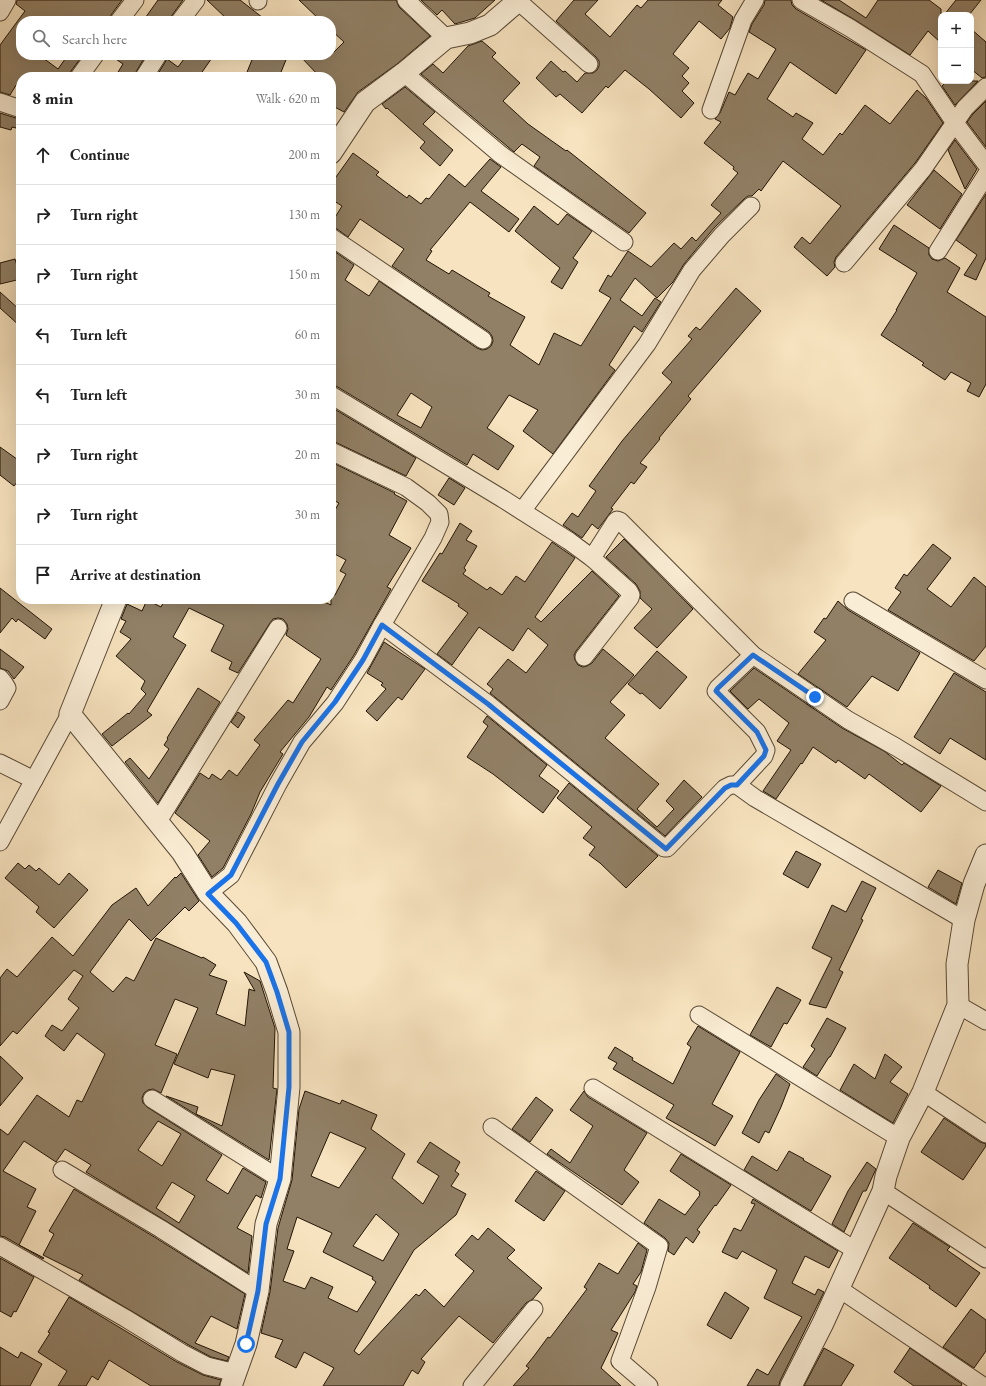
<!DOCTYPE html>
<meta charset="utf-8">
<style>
body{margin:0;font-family:"EB Garamond",serif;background:#f2f2f2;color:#222}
.controls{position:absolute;right:12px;top:12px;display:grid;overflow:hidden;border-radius:8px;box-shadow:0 4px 16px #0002}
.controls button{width:36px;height:36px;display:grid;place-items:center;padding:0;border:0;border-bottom:1px solid #e0e0e0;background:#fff;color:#222;font:20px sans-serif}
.stop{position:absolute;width:12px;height:12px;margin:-9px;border:3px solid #1a73e8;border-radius:50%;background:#fff}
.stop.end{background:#1a73e8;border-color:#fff;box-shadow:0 1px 4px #0008}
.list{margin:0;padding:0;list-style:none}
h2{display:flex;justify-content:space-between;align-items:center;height:52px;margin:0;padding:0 16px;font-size:17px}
h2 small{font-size:13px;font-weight:400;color:#767676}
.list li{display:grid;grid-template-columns:26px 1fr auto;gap:12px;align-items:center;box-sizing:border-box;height:60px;padding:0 16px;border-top:1px solid #e0e0e0}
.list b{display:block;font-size:15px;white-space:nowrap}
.list em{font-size:13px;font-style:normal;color:#767676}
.icon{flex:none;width:22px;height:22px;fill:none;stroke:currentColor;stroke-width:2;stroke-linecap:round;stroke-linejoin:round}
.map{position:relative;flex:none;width:986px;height:1386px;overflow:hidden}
.search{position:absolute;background:#fff;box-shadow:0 4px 16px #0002;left:16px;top:16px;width:320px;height:44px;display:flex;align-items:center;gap:10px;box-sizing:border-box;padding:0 14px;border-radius:16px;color:#767676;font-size:15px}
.panel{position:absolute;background:#fff;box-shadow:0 4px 16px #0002;left:16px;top:72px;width:320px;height:532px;border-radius:16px}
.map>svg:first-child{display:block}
.building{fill:#918066;stroke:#221405;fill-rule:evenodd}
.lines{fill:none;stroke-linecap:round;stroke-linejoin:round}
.minor-casing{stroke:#574834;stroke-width:19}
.tertiary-casing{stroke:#574834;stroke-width:23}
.minor{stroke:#faedd5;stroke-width:17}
.tertiary{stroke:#faedd5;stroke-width:21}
.route{stroke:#1a73e8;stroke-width:5}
</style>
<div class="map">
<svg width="986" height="1386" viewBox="0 0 986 1386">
<rect width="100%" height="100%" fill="#f7e3bf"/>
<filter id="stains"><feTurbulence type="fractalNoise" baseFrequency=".005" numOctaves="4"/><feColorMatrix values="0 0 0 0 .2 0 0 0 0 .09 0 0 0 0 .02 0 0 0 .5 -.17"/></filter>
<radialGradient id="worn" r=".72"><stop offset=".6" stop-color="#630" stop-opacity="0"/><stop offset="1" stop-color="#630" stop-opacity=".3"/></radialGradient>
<g class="building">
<path d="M17,0H122L111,15L109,21H21V55H39L58,69L68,55H83L71,71L69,77H21L10,95L0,92V45L25,11L16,4Z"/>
<path d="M158,0H183L168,21H143Z"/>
<path d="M207,0H240L267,21H229Z"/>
<path d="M299,0H396L399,7L430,36L397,64L358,92L344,112L331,105V77H320L299,55H331L344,42L331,30V21H321Z"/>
<path d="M421,0H495L475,18L455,24L442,10L437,15Z"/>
<path d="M574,0H598L585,14L610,37L637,5L641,8L648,0H722L718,5L733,17L730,28L721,39L699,21L673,54L689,68L682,76L689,83L682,91L694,103L681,118L649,89L625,70L608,88L606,86L582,113L560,94L556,97L536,78L551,61L563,72L565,71L577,82L585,73H593L597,70L599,66V61L596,57L556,21Z"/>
<path d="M765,0H791L792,5L796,9L866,50L836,94L790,62L767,99L793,117L796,113L813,123L802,139L823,155L840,133L842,135L865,105L890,124L917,90L926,98L943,123L915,163L836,257L834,262L835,267L827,276L794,247L802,237L810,244L841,206L783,161L761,191L759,189L752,196H748L744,199L714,228L684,264L673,282L657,298L635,278L620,300L642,316L655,298L661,302L642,332L634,326L609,365L615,370L553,454L523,431L538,410L509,395L487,428L514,446L498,470L473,454L467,465L336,386L331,385V249L354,265L345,280L369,296L379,281L477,348L482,350L487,349L491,346L493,341L492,336L489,332L392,266L404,249L360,219L348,237L337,229L331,227V224L342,206L331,199V184L353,153L379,172L376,175L407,198L409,195L421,204L426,198L429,199L449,174L465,187L490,159L501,167L481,191L519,219L509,232L470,202L430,250L432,251L426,260L449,274L452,270L490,293L488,296L525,317L510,345L539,365L554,333L581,346L611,298L599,291L608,275L611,277L628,251L651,267L674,243L681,249L692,237L696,241L721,213L711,205L738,173L733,169L734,167L704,143L721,122L715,119L720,113L729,92L735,95L748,73L758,79L776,49L749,32L752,24L764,5ZM411,393L432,407L421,428L397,415Z"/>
<path d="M821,0H839L866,18L878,0H929L941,9V43L928,31L910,55L855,20Z"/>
<path d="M956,0H981L969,15H944Z"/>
<path d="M971,29L986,42V77L982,78L971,69Z"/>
<path d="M482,41L496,53L492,57L520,83L503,101L528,124L566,151L567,150L646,213L629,233L534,166L540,157L522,144L514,152L421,74L433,64L443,73L468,46Z"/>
<path d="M110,55H146L136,72L134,77H115L123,64Z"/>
<path d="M187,55H214L200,75L196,73L194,77H156L167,59L178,67Z"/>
<path d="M254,55H288L279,77H245Z"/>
<path d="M947,81H978L955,105L942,86Z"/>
<path d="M405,87L435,112L423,124L453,150L440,166L420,148L425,142L387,108L386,109L382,104Z"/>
<path d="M986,101V147L967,122L973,114Z"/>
<path d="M0,113L19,119L16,128L12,127L11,130L0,127Z"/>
<path d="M955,140L977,169L965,189L948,150Z"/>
<path d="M934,170L962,194L940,229L907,205Z"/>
<path d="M986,194V258L976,280L964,275L977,255L956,240Z"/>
<path d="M534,206L558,225L567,214L592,231L573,258L578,262L562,289L551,282L560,268L515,231Z"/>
<path d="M894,225L929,248V255L932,259L938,261L945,258L960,268L947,292L986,317V384L979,397L967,391L971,383L951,372L945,380L922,365L924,363L881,335L897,310H896L917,273L879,249Z"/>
<path d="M15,259L21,279L0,284V263Z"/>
<path d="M736,288L761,311L688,396L691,399L659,438L660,439L640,463L647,467L634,484L631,482L611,508L613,509L598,529L592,524L582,538L563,525L572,513L578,517L596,491L589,486L622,441L672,382L662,373L692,339L688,336L696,327L700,330Z"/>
<path d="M0,292L21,311V327L0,308Z"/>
<path d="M331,407L416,458L406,476L335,442L331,441Z"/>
<path d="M0,447L21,462V477L14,486L0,475Z"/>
<path d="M331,462L395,493L394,494L407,501L389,535L411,548L387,587L391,589L354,655L331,690L327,687L309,717L280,752L283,754L260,792L251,814L223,868L212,877L198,855L210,841L175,813L200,773L209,779L212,774L221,780L229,770L237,776L260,745L254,740L288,700L293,703L321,659L286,635L288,629L287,624L283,619L278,618L273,619L270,623L238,673L229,669L232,662L211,651L224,625L189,608L173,637L186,645L147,711L152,715L112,746L102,734L128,713L129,714L146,694L141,689L145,681L116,656L131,639L120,632L126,621L121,619L127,604L142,611L147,600L161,607L165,599H318L331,605V593L335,595L346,574L340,571L346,560L331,552V517L339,503L331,499Z"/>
<path d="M449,478L465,488L454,505L438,495Z"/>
<path d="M460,523L472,531L466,540L477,546L464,568L466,570L463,574L487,590L490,587L502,595L516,576L525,582L552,542L575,558L535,617L541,622L592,571L619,596L576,651L574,655L575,660L578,665L583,667L587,666L592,663L603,649L634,675L610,702L625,715L605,738L659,784L637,809L657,827L674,809L666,801L684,780L702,797L665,836L490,693L493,689L487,684L508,659L526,673L548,645L528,628L513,651L479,627L452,665L437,654L468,613L458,606L459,604L422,581L440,553L442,554Z"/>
<path d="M624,539L693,609L657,648L634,628L652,609L640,598V591L636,584L606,557Z"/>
<path d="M933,544L951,558L927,589L951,607L974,577L986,587V646L974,661L888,610L901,592L895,588L904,574L907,576Z"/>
<path d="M0,588L52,629L45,639L18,619L16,622L12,618L0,633Z"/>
<path d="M838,601L848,610L920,653L898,691L872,676L847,707L798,674L826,640L814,632L824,618L826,619Z"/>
<path d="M384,642L425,669L402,700L398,697L377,721L366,711L386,689L381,685L383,683L367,673Z"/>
<path d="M0,649L24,667L14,679L8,671L0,668Z"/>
<path d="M657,651L687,677L660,709L642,693L640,694L628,684Z"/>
<path d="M754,668L842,728L884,751L902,765L904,763L941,786L921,812L869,774L865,779L838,760L836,763L813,747L802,764L801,763L776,799L763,791L791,750L777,741L789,723L759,699L748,709L730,691Z"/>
<path d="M954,673L986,692V760L950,738L940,754L914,737Z"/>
<path d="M198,688L220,702L158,803L125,762L130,758L149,779L169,749L164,745L168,739L167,738Z"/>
<path d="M238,712L245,717L238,728L231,722Z"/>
<path d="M487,716L547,765L539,776L559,791L543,813L493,774L467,757L488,726L483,722Z"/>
<path d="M569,783L658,856L626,888L600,863L589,855L595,847L583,838L592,827L557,798Z"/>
<path d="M796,851L821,864L808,888L783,874Z"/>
<path d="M18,863L25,869L29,865L36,871L39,868L59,885L69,873L88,890L54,928L36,912L39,907L5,878Z"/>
<path d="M938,870L962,883L956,904L928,887Z"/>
<path d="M181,873L199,901L189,911L185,907L151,941L129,919L90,972L113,992L126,977L134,981L156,938L202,958L203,957L216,965L209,975L227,981L216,1014L245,1026L249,989L255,991L244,972L260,981L275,1028L273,1088L277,1089L269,1160L166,1096L198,1107L196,1114L222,1126L235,1075L211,1069L208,1078L174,1064L198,1008L175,999L155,1045L177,1054L161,1093L153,1089L148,1090L144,1093L142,1098L143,1103L147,1107L222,1155L206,1180L228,1194L243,1168L266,1182L261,1198L256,1195L237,1228L252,1236L248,1273L166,1221L86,1172L91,1165L65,1149L56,1162L24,1141L3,1171L36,1189L27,1207L36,1211L19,1245L44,1258L43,1259L5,1237L0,1236V1129L8,1135L37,1095L69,1117L77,1100L82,1102L105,1054L77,1033L64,1051L45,1036L52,1025L62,1031L79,1008L68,999L83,976L74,970L17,1034L13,1031L0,1046V978L7,969L17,977L52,937L73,956L112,905L136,888L148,906L175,877L176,878ZM158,1121L181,1134L162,1166L138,1150ZM172,1182L195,1196L179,1223L156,1208Z"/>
<path d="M862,881L876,888L861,919L863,920L839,970L843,972L826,1008L809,1004L832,958L812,948L832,905L846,912Z"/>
<path d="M777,987L801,1000L787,1024L784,1023L771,1047L750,1035Z"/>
<path d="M827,1018L846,1028L830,1057H829L817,1076L803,1067L815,1049L811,1046Z"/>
<path d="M698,1026L740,1052L712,1104L733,1116L715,1146L666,1118L674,1105L613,1069L617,1063L608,1058L615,1047L633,1058L632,1060L673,1084L691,1047L687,1044Z"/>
<path d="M885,1054L902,1067L890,1082L908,1094L893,1123L840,1090L854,1064L875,1079Z"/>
<path d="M0,1056L23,1078L0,1106Z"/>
<path d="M776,1074L790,1084L781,1107L769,1133L765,1131L759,1143L742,1133L759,1100Z"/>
<path d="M305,1091L340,1104L342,1100L377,1115L371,1129L405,1154L392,1178L423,1204L439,1176L417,1162L430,1142L460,1162L455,1171L459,1174L451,1186L466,1194L456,1215L414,1250L354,1351L359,1355L416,1294L419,1296L425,1289L444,1307L474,1271L455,1255L472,1235L478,1240L488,1228L515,1250L507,1258L542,1288L533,1299L526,1303L493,1343L459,1316L421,1359L425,1362L418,1374L412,1370L403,1386H323L334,1368L304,1352L296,1368L275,1357L283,1340L261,1333L270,1292L278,1228L292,1180L299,1109ZM330,1132L366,1148L339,1188L311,1176ZM376,1214L399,1234L383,1261L353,1246ZM297,1217L332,1233L323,1252L373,1277L372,1279L376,1282L357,1312L328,1298L333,1287L311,1277L305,1289L283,1281L294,1251L287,1249Z"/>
<path d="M584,1091L588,1097L647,1133L624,1170L639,1182L622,1205L547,1154L551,1149L570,1163L593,1126L570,1110Z"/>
<path d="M536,1097L553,1110L530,1142L512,1129Z"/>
<path d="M944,1118L980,1142L986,1144V1146L963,1180L921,1152Z"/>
<path d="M789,1151L804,1159L803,1160L831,1176L811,1211L744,1170L752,1156L777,1171Z"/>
<path d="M681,1154L731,1185L716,1206L715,1205L697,1230L700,1232L693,1243L686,1237L674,1255L668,1251L669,1243L665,1238L644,1223L659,1199L685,1215L700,1195L699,1194L700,1192L670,1171Z"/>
<path d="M867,1162L876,1169L866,1191H863L844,1232L832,1224L848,1191Z"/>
<path d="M536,1171L565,1191L544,1221L515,1201Z"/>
<path d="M74,1189L156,1238L245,1294L237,1329L211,1316L195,1343L229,1357L227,1361L211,1357L187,1344L79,1280L83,1275L43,1255L54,1234L49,1231Z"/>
<path d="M753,1199L838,1251L829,1268L805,1256L792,1283L815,1295L818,1289L824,1292L780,1381L779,1386H747L757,1369L768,1375L802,1317L764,1298L777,1270L742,1251L737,1259L722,1252L734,1228L741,1231L755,1204L751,1203Z"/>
<path d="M913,1223L950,1247L947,1250L980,1273L956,1307L929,1288L930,1286L889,1258Z"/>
<path d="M638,1243L647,1250L641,1272L633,1284L637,1286L635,1292L611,1330L618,1333L601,1368L621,1386H513L529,1368L526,1366L534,1356L548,1337L550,1338L587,1289L584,1287L599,1263L618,1274Z"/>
<path d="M0,1258L34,1277L16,1312L14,1311L11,1317L0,1311Z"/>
<path d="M725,1292L749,1308L731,1339L707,1325Z"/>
<path d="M69,1297L177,1362L203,1375L221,1380L219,1386H151L109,1360L98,1380L92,1376L86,1386H58L67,1371L38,1352L50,1333L48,1332Z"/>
<path d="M971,1309L986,1320V1351L974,1368L943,1347Z"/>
<path d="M0,1347L18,1358L21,1352L42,1364L30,1386H0Z"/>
<path d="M824,1348L854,1365L841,1386H804Z"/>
<path d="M910,1348L962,1384L961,1386H914L894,1372Z"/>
</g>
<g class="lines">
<defs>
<g id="minor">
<path d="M406,0L446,38"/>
<path d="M801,0L850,28L922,74L955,123L986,164"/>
<path d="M258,1V0"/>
<path d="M518,1L589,64"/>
<path d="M0,12L7,0"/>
<path d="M119,21L135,0"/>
<path d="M180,21L196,0"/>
<path d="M404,73L500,154L624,242"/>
<path d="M79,77L95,55"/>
<path d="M144,77L158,55"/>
<path d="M0,102L21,109"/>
<path d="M711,110L743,20L755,0"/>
<path d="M331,237L483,340"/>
<path d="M938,251L986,175"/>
<path d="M844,263L923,169L965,108L986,87"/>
<path d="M331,395L503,499L569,541L592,558L629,591L631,595L630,598L584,657"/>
<path d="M522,511L647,344L692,270L722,235L751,206"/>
<path d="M592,558L615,522L617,520L620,521L753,655L848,720L896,747L986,802"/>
<path d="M853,601L986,680"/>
<path d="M382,625L488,704L664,848H667L725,788L731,785H737"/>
<path d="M753,655L718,688L716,691L757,732L766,750L764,756L737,785L755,798L964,920"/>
<path d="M0,678L4,683L7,688L0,701"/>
<path d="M0,763L34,780"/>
<path d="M157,823L278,628"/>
<path d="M0,842L70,714"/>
<path d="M208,893L231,875L278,784L302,742L335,703L363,660L382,625L433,538L440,522L439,514L428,503L406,487L331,451"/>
<path d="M958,1005L986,1021"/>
<path d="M699,1015L899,1138"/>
<path d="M593,1088L855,1250"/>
<path d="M923,1092L986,1134"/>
<path d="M152,1099L280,1179"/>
<path d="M492,1127L659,1246L647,1287L620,1361L649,1386"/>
<path d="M62,1170L161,1229L258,1291"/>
<path d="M883,1191L986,1259"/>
<path d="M0,1246L125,1318L182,1353L207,1366L236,1373"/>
<path d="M838,1288L983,1386"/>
<path d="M472,1386L534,1309"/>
</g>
<g id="tertiary">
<path d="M331,153L365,102L404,73L446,38L470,33L490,25L519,0"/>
<path d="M116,599L70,714L182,852L208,893L237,923L266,962L277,992L289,1032V1087L280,1179L266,1224L258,1291L246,1344L231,1386"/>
<path d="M791,1386L823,1323L883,1191L886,1176L899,1138L923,1092L958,1005L957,964L964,920L974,884L986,855"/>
</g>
</defs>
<use href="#minor" class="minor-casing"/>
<use href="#tertiary" class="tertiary-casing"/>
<use href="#minor" class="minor"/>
<use href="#tertiary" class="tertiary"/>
</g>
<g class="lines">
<path class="route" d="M246,1344L258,1291L266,1224L280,1179L289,1087V1032L277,992L266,962L236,923L208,894L231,875L278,784L302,742L335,702L363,660L382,625L488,704L666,849L725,788L731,785H737L764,756L766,750L757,732L716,691L718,688L753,655L815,697"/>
</g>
<rect width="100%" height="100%" filter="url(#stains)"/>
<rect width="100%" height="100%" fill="url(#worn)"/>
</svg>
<div class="controls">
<button>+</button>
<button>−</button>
</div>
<div class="stop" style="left:246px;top:1344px"></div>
<div class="stop end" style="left:815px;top:697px"></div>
<div class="search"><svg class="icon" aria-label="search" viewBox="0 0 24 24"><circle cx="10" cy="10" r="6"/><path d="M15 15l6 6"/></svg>Search here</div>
<section class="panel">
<h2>8 min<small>Walk · 620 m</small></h2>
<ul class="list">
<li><svg class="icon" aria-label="ahead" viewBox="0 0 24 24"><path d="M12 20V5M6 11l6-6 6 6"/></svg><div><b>Continue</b></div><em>200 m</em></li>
<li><svg class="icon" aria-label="right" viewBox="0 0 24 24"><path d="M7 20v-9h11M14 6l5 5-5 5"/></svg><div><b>Turn right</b></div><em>130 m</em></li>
<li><svg class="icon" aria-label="right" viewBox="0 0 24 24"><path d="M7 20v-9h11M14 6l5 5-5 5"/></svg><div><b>Turn right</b></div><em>150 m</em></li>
<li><svg class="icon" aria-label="left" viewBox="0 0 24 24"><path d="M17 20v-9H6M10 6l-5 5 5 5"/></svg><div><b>Turn left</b></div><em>60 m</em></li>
<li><svg class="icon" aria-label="left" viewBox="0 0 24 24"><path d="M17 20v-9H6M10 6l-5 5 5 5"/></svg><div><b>Turn left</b></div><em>30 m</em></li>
<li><svg class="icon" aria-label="right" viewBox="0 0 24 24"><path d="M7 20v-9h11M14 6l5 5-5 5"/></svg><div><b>Turn right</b></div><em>20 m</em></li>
<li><svg class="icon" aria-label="right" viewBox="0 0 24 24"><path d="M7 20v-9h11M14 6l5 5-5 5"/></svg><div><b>Turn right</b></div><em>30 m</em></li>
<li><svg class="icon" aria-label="arrive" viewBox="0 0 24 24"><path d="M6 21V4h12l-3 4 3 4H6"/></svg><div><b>Arrive at destination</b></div></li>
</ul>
</section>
</div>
